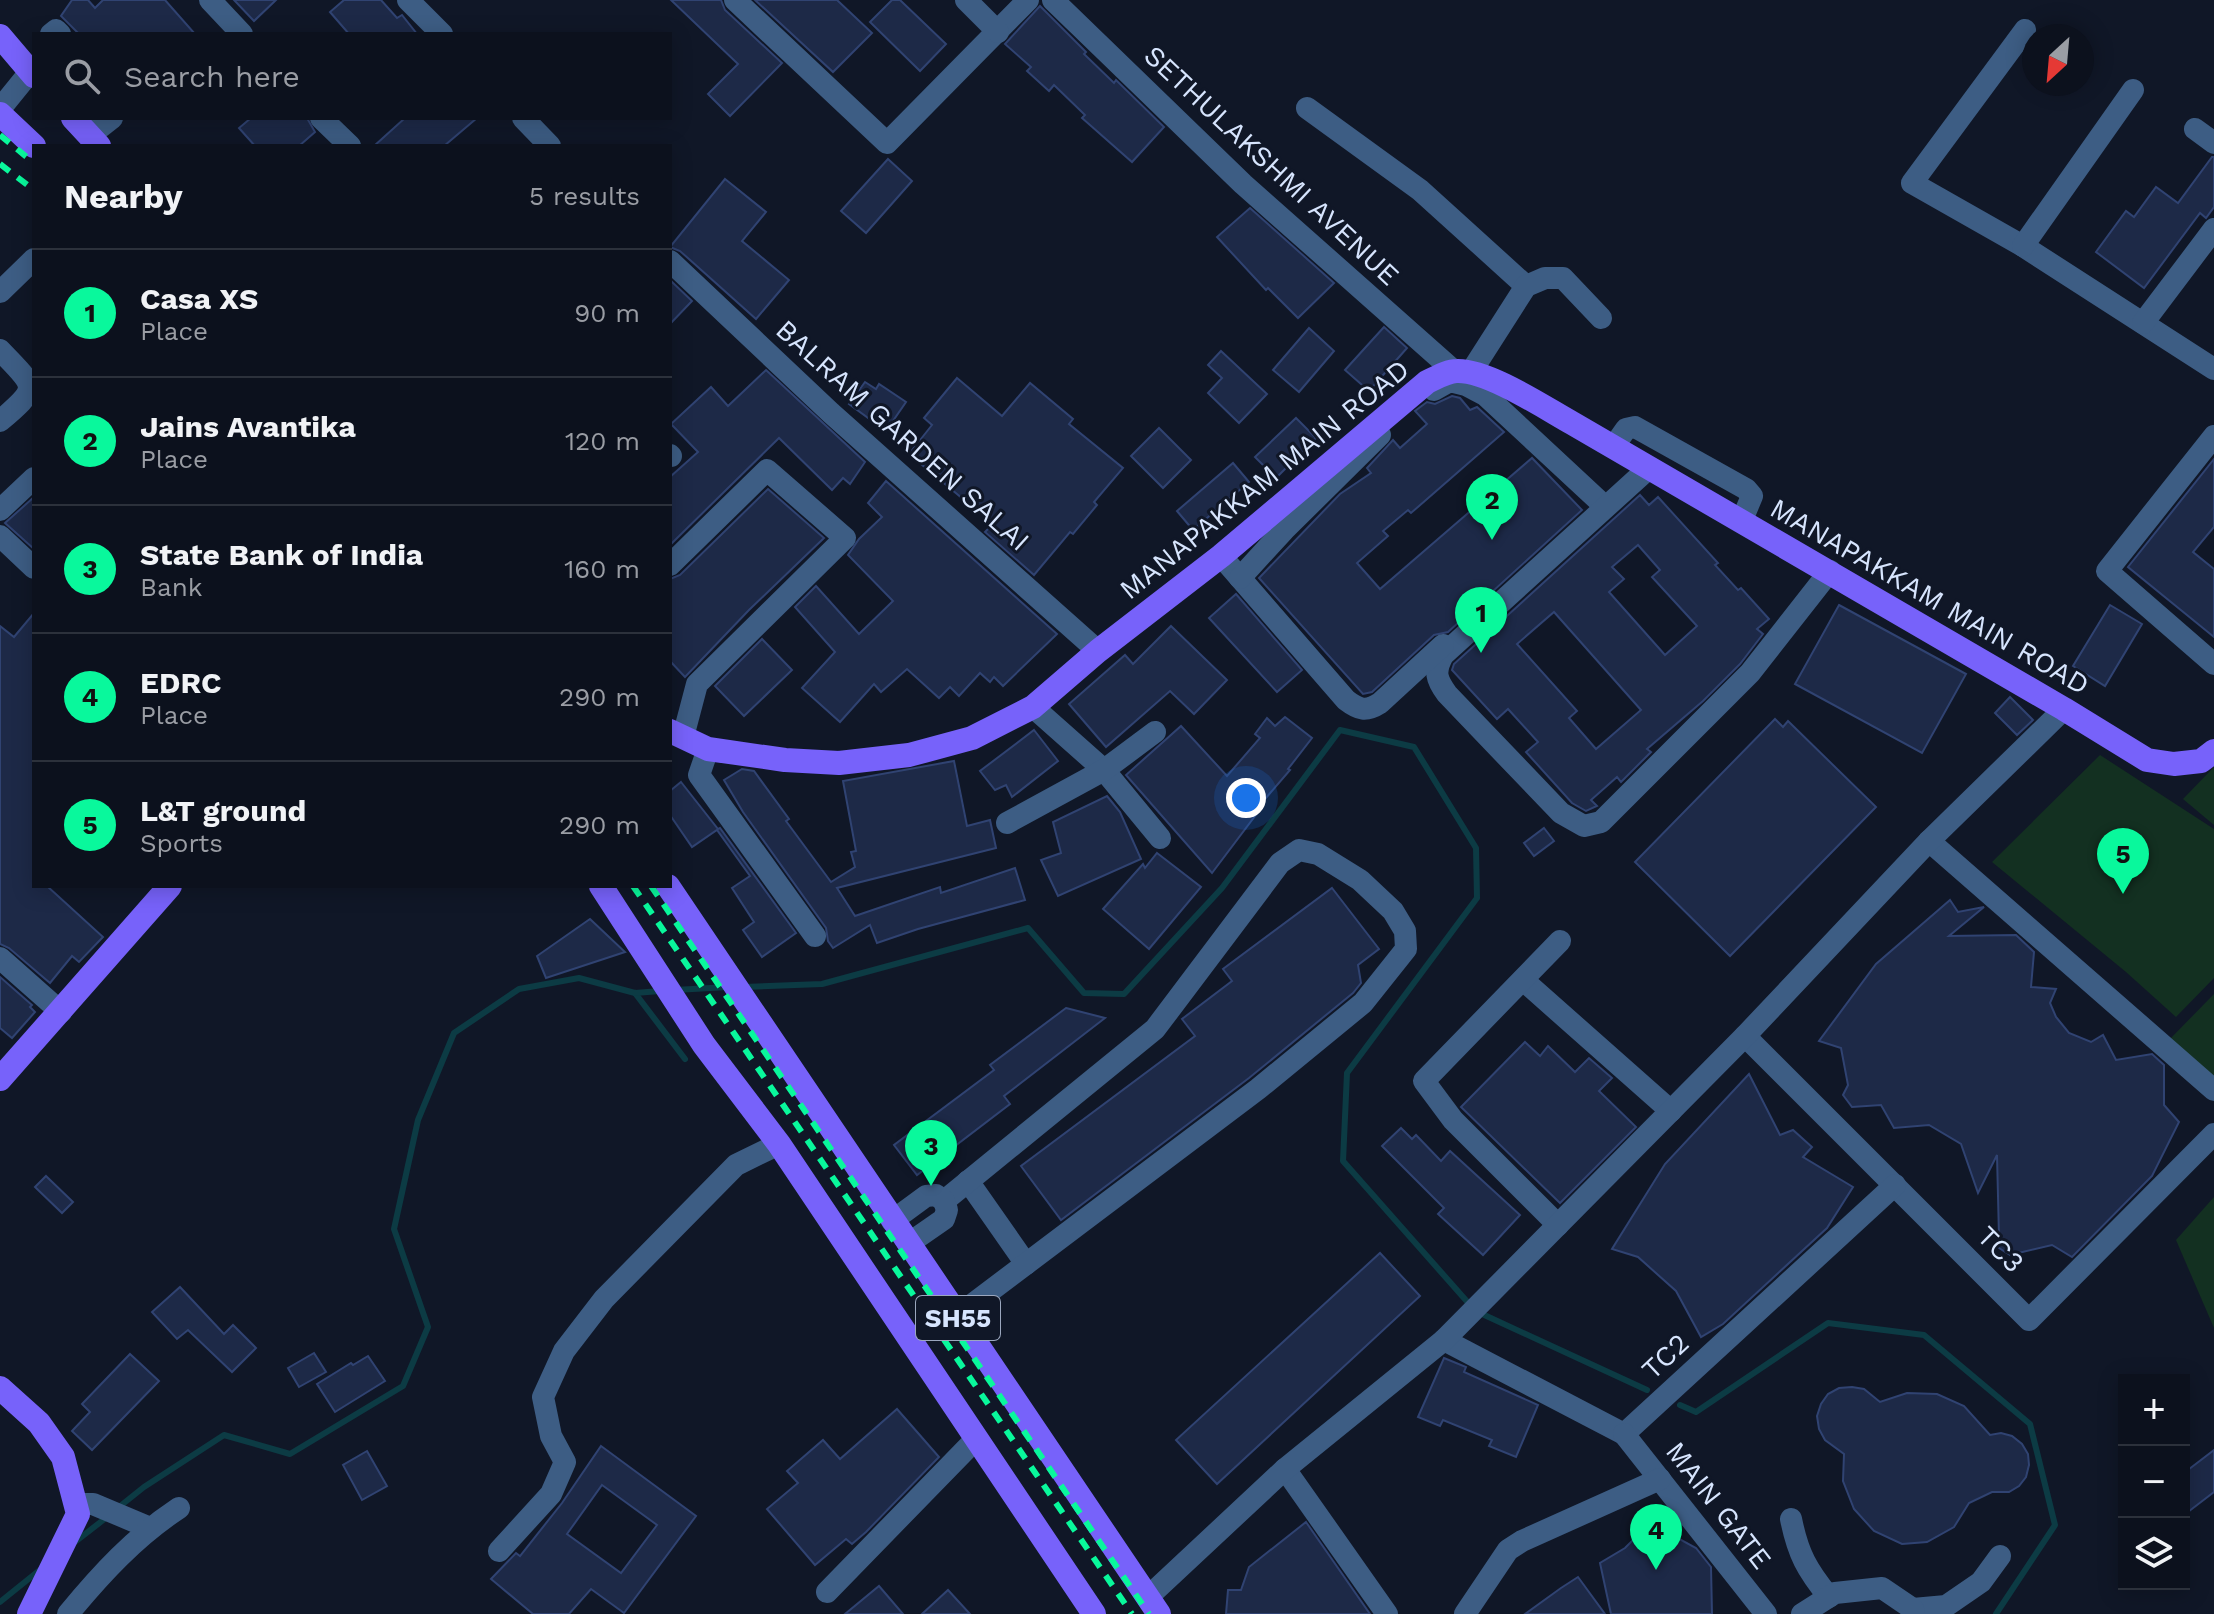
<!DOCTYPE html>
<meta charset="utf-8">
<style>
body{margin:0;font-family:"Work Sans",sans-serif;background:#1a1f2a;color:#f1f3f6}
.controls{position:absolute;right:24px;bottom:24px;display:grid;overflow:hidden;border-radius:0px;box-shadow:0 4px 20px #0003}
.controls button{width:72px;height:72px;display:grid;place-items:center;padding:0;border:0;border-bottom:2px solid #2c313b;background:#0c111d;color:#f1f3f6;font:40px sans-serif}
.compass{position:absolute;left:2022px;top:24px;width:72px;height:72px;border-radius:50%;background:#0c111d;box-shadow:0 4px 20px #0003;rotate:206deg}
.you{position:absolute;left:1246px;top:798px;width:28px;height:28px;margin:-20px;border:6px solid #fff;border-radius:50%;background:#1a73e8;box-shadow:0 0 0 12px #1a73e833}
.badge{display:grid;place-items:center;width:52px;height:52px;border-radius:50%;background:#09f89c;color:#111;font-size:26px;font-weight:700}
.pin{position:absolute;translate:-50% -66px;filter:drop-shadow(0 2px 4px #0008)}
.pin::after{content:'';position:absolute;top:42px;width:28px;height:24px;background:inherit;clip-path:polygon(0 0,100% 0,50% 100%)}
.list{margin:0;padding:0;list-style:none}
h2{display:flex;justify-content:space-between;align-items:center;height:104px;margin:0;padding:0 32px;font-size:34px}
h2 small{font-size:26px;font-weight:400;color:#9a9da4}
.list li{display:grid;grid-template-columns:52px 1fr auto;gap:24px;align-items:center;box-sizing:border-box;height:128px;padding:0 32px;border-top:2px solid #2c313b}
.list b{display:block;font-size:30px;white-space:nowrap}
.list p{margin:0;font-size:26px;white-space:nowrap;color:#9a9da4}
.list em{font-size:26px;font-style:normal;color:#9a9da4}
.icon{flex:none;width:44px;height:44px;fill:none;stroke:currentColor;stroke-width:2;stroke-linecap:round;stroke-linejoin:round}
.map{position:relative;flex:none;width:2214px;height:1614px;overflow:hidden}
.search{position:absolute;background:#0c111d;box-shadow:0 4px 20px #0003;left:32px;top:32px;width:640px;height:88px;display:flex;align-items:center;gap:20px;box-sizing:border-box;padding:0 28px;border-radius:0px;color:#9a9da4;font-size:30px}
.panel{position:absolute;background:#0c111d;box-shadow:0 4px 20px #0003;left:32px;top:144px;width:640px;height:744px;border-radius:0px}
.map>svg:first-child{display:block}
.green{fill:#133021}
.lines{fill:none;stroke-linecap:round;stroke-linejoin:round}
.stream{stroke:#0c3b44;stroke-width:6}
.building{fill:#1d2947;stroke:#304372;stroke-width:2;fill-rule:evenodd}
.minor{stroke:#3d5d84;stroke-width:22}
.major{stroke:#7762fa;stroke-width:24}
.rail{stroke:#09f89c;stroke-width:6;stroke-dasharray:12 10;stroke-linecap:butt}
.labels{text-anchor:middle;stroke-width:6;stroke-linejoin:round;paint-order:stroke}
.shield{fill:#101727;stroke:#9ba7be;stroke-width:2}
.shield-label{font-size:26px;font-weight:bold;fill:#d7e5fe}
.street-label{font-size:28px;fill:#d7e5fe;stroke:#101727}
</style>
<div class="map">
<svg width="2214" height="1614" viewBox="0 0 2214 1614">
<rect width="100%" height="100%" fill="#101727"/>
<g class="green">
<path d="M2100,755L2214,829V978L2176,1017L2126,972L1992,862Z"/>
<path d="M2214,767V825L2183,799Z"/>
<path d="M2214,994V1098L2170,1039Z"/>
<path d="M2214,1197V1328L2176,1240Z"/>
</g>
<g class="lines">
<g class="stream">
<path d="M743,987L822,984L1028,928L1084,993L1124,994L1222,888L1340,730L1414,747L1476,848L1477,898L1347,1073L1343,1161L1471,1306"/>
<path d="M675,990L728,987"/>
<path d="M635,993L685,1059"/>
<path d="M1480,1313L1647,1390"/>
<path d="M1680,1405L1696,1412L1828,1323L1924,1335L2030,1424L2055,1525L1996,1614"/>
<path d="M119,1507L144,1487L224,1435L290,1454L403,1386L428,1327L394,1229L418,1120L454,1033L519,989L579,978L635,993L660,991"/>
<path d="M75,1542L107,1517"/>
<path d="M0,1602L41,1569"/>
</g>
</g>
<g class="building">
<path d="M72,0H88L95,8L103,0H165L195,34H79L61,16Z"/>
<path d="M234,0H276L254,21Z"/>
<path d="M344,0H381L397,18L402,15L417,34H349L330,12Z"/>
<path d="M671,0H721L725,10L782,63L730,116L708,94L738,64Z"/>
<path d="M755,0H837L872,33L833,72Z"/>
<path d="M892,0H900L946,44L920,71L870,22Z"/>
<path d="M1040,6L1086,52L1084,54L1114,83L1116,80L1164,127L1132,162L1082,118L1085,115L1054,85L1049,91L1027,71L1031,67L1005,44Z"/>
<path d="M251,118H307L315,132L299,146H255L239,128Z"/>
<path d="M405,118H477L444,146H374Z"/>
<path d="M2212,157H2214V207L2206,218L2200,213L2144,288L2096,252L2126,211L2134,217L2156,187L2178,203Z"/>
<path d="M888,159L912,181L866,233L841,211Z"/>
<path d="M725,179L766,212L742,241L789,280L756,319L680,251L670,247Z"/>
<path d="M1250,208L1334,283L1298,318L1268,288L1266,290L1217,237Z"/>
<path d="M670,280L692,301L670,324Z"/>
<path d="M1384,327L1407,348L1369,391L1345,370Z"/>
<path d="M1309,328L1334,351L1299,392L1273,370Z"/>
<path d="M1221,351L1267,394L1239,423L1208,393L1222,378L1208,365Z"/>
<path d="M766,370L865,462L850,484L843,478L832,490L779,438L670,545V477L698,452L671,424L711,387L728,406Z"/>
<path d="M957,378L1002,416L1030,383L1073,419L1069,424L1123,468L1094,502L1097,505L1073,534L1070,532L1034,575L985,532L993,524L909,454L932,425L924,418Z"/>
<path d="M865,382L876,389L879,384L906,402L886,431L849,404Z"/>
<path d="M1452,396L1460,398L1470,410L1477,407L1504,432L1411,513L1408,510L1383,531L1388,536L1357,563L1380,589L1532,458L1582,510L1448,632L1434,635L1372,692L1363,694L1259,578L1340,494L1371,473L1367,468L1393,440L1400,448L1427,424L1415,411L1427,402L1435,404Z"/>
<path d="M1296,418L1316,438L1276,478L1255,457Z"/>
<path d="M1159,428L1191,460L1163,488L1131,456Z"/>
<path d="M2214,459V527L2193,552L2214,569V637L2128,567Z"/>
<path d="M1233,463L1249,482L1193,530L1177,511Z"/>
<path d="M886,481L1057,634L1003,686L994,677L990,682L980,673L959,696L950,687L939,698L907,669L881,692L874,684L840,722L802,688L835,652L795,607L816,586L859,634L893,601L848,555L859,539L882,517L868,503Z"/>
<path d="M768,489L824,538L749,610L685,677L670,661V579L680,575Z"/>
<path d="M1640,495L1649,505L1658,497L1718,563L1715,565L1738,590L1741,588L1769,619L1757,629L1763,634L1740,664L1703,701L1647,749L1651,752L1621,782L1617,777L1591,800L1597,806L1586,811L1572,803L1526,752L1538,742L1508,709L1497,719L1452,670L1454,664ZM1638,545L1660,570L1652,577L1697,626L1665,655L1609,592L1624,579L1612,567ZM1554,612L1641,710L1596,749L1569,718L1577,711L1517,644Z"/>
<path d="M34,497V549L5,523Z"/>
<path d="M1236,594L1302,670L1277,692L1209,618Z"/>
<path d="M1839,605L1966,674L1922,753L1795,684Z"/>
<path d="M2110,605L2142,624L2105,686L2073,666Z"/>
<path d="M34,613V886H47L103,937L79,962L72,956L50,983L9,948L0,944V626L14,637Z"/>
<path d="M1171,626L1227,680L1194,714L1170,691L1106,747L1069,704L1125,655L1133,664Z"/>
<path d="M762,639L792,670L744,716L715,686Z"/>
<path d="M2010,697L2033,720L2017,735L1995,713Z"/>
<path d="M1285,717L1312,738L1288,769L1290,770L1259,806L1261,808L1212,873L1126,775L1181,726L1227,776L1260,738L1255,734L1267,718L1275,726Z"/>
<path d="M1775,719L1783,727L1788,721L1876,807L1730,956L1635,862Z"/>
<path d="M1034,730L1058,761L1012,797L1006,785L995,790L980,771Z"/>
<path d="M954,761L967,826L990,820L996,848L837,888L855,916L940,887L941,893L1015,868L1025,900L918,929L877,943L870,925L833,948L828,941L826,928L743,812L724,780L742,769L754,771L789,819L786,821L831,882L855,867L851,852L856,851L843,781Z"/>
<path d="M681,782L718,829L720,828L796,933L762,957L743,930L754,922L732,888L750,876L717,830L692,847L670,815V791Z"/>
<path d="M1107,796L1120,812L1141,859L1058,896L1041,860L1061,853L1053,822Z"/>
<path d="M1544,828L1554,841L1534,856L1524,843Z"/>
<path d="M1157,853L1201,887L1149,949L1103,909L1143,864L1145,868Z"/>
<path d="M1332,888L1379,949L1358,965L1361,983L1353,993L1249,1078L1061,1220L1021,1166L1195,1036L1182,1019L1232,981L1223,969Z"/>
<path d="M1950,900L1958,912L1984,907L1949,936L2016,935L2034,952L2031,987L2056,989L2050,1003L2056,1017L2069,1033L2091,1042L2103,1035L2116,1060L2152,1054L2164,1065V1105L2179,1122L2152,1176L2072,1257L2052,1245L2010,1255L1996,1246L1999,1237L1997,1155L1978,1193L1961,1144L1929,1125L1894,1128L1881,1105L1852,1107L1843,1095L1848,1085L1841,1048L1819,1041L1876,964Z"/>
<path d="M590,919L625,952L546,978L537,956Z"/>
<path d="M0,977L32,1005L30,1007L35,1012L12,1038L0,1028Z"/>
<path d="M1066,1008L1105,1018L1004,1096L1010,1104L917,1175L894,1145L994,1070L990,1065Z"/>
<path d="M1525,1042L1540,1056L1548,1046L1575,1072L1589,1058L1612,1078L1599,1091L1636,1127L1560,1203L1461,1107Z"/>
<path d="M1749,1074L1780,1135L1793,1130L1812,1147L1803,1157L1853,1187L1827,1228L1723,1324L1701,1337L1676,1291L1638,1257L1612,1249L1665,1164Z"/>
<path d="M1401,1128L1412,1139L1416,1135L1441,1161L1450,1151L1520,1215L1483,1255L1438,1214L1444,1208L1382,1146Z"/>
<path d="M46,1176L73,1202L62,1213L35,1187Z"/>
<path d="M1380,1253L1420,1296L1217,1484L1176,1440Z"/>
<path d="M180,1287L224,1334L233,1325L256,1348L232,1372L188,1330L177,1339L152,1312Z"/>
<path d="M314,1353L326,1372L299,1387L288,1368Z"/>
<path d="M130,1354L159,1381L92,1450L72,1431L90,1412L82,1404Z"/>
<path d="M368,1356L385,1381L335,1412L317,1384L351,1363L353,1365Z"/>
<path d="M1444,1358L1466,1367L1464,1372L1538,1405L1516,1457L1489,1446L1492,1440L1443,1420L1440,1426L1418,1417Z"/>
<path d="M1852,1387L1864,1389L1880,1402L1907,1393L1937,1394L1964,1406L1990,1435L2001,1433L2012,1436L2022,1444L2028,1454L2029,1465L2026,1477L2019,1486L2009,1492H1992L1969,1503L1954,1527L1927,1542L1902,1544L1874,1531L1854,1509L1843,1481L1844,1454L1825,1440L1819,1429L1817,1416L1821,1404L1828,1394L1839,1388Z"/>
<path d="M897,1409L939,1457L866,1532L852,1544L846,1539L815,1565L767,1509L798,1483L787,1471L823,1440L840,1459Z"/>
<path d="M601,1446L696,1516L624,1613L591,1589L569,1614H533L491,1579L516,1553L520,1556L562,1503ZM602,1485L657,1525L621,1573L567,1534Z"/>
<path d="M2214,1450V1492L2184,1515V1473Z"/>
<path d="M367,1451L387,1486L362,1500L343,1465Z"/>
<path d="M1306,1522L1370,1614H1226L1228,1590H1241L1249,1567Z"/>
<path d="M1650,1523L1696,1548L1711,1567L1712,1614H1611L1600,1563L1625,1548Z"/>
<path d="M1578,1577L1605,1614H1525L1561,1588Z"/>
<path d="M879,1586L903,1614H845Z"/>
<path d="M948,1590L970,1614H922Z"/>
</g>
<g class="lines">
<g class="minor">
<path d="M210,0L242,34"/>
<path d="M408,0L442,34"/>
<path d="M735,0L887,143L1028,0"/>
<path d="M966,0L998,32"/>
<path d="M1053,0L1243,184L1454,371"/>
<path d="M2025,30L1912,183L2023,246L2214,369"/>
<path d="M51,34L56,30L60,34"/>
<path d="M1307,108L1420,190L1526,286"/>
<path d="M0,109L30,72"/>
<path d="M321,118L350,146"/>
<path d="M523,118L550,146"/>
<path d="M2195,129L2214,143"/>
<path d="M89,136L112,118"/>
<path d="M2023,246L2133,90"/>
<path d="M670,261L831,413L1098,651"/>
<path d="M0,292L34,259"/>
<path d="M2143,323L2214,229"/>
<path d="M0,350C36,388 41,386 0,421"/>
<path d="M1471,372L1526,286L1545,278H1563L1601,318"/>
<path d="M1434,390L1450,381L1466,385L1485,395L1598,500"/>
<path d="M2214,436L2107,571L2214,664"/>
<path d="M1614,446L1626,429L1635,427L1746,489L1752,496L1742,520"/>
<path d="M670,455L671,456"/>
<path d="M1649,468L1443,655C1434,672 1436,679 1447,694L1561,813L1584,826L1601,822L1750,673L1830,571"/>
<path d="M0,510L34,478"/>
<path d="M0,536L34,568"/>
<path d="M1221,556L1346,700C1359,710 1366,712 1380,703L1443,645"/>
<path d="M670,565L767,470L845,538L697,684L683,737"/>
<path d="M1240,578L1284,530L1380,435"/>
<path d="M1033,707L1104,770L1160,838"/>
<path d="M708,749L699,775L815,936"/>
<path d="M1007,823L1104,770L1155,732"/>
<path d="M1929,841L2214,1090"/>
<path d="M0,958L61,1012"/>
<path d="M1523,980L1671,1111"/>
<path d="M1745,1036L2029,1320L2214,1134"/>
<path d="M968,1181L1026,1264"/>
<path d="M944,1201L1155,1029L1280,863L1299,850L1318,854L1360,880L1393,911L1405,931L1406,949L1363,1003L1258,1089L957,1316"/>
<path d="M892,1221L926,1196L936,1195L944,1201L947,1210L944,1219L908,1244"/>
<path d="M1558,1225L1453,1120L1424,1081L1560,941"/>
<path d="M1444,1340L1624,1434L1895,1185"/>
<path d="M1624,1434L1766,1614"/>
<path d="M1285,1469L1387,1614"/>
<path d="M76,1504H93L150,1528"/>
<path d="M1791,1519C1798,1554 1807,1570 1829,1597"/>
<path d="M499,1551L551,1494L565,1462L551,1436L543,1397L564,1351L604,1299L736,1165L779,1144"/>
<path d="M827,1592L976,1439"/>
<path d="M1148,1597L1285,1469L1444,1340L1745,1036L1929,841L2064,709"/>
<path d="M1913,1609L1946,1606L1981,1582L2000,1556"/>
<path d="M68,1614C101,1574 135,1537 179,1508"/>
<path d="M1465,1614L1508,1550L1522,1541L1660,1479"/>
<path d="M1802,1614L1835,1593L1882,1588L1913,1609L1914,1614"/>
</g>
<g class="major">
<path d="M0,36L34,76"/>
<path d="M0,114L34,146"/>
<path d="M73,118L99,146"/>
<path d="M670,731L708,749L785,760L839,763L909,755L972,738L1033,707L1098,651L1221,556L1427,382C1436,378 1447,371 1457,371C1488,370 1545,408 1572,423L2064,709L2147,760L2174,764L2201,761L2214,751"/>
<path d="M601,886L704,1045L779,1144L1094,1614"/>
<path d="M668,886L1159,1614"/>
<path d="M0,1079L170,886"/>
<path d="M0,1388L39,1423L63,1457L78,1514L29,1614"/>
</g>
<g class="rail">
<path d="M0,135L34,163"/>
<path d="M0,164L34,190"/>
<path d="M633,886L1132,1614"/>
<path d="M651,886L1149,1614"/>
</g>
</g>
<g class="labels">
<rect class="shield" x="916" y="1296" width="84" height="44" rx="6"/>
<g class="shield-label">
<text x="958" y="1327">SH55</text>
</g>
<g class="street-label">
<text transform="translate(1272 165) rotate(43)" y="10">SETHULAKSHMI AVENUE</text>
<text transform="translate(903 435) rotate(42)" y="10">BALRAM GARDEN SALAI</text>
<text transform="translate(1264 479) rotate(-39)" y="10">MANAPAKKAM MAIN ROAD</text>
<text transform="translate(1930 596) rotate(30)" y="10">MANAPAKKAM MAIN ROAD</text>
<text transform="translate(2001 1249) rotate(45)" y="10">TC3</text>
<text transform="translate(1665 1356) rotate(-43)" y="10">TC2</text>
<text transform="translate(1719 1505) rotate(52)" y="10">MAIN GATE</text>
</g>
</g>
</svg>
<div class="controls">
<button>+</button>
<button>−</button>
<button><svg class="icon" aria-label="layers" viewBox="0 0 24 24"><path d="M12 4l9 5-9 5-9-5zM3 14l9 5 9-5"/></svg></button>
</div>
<svg class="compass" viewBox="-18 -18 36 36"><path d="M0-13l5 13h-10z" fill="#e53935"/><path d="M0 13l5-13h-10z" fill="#9a9da4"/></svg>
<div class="you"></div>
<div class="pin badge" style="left:1481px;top:653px">1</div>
<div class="pin badge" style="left:1492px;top:540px">2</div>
<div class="pin badge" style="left:931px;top:1186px">3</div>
<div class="pin badge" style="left:1656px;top:1570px">4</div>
<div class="pin badge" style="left:2123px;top:894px">5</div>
<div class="search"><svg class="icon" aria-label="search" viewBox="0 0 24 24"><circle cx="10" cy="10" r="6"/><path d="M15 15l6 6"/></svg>Search here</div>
<section class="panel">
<h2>Nearby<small>5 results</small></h2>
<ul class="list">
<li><span class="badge">1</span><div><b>Casa XS</b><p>Place</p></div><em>90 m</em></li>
<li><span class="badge">2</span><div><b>Jains Avantika</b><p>Place</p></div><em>120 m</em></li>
<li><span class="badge">3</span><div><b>State Bank of India</b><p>Bank</p></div><em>160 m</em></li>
<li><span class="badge">4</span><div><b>EDRC</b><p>Place</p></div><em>290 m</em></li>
<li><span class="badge">5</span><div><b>L&amp;T ground</b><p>Sports</p></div><em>290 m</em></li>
</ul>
</section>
</div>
